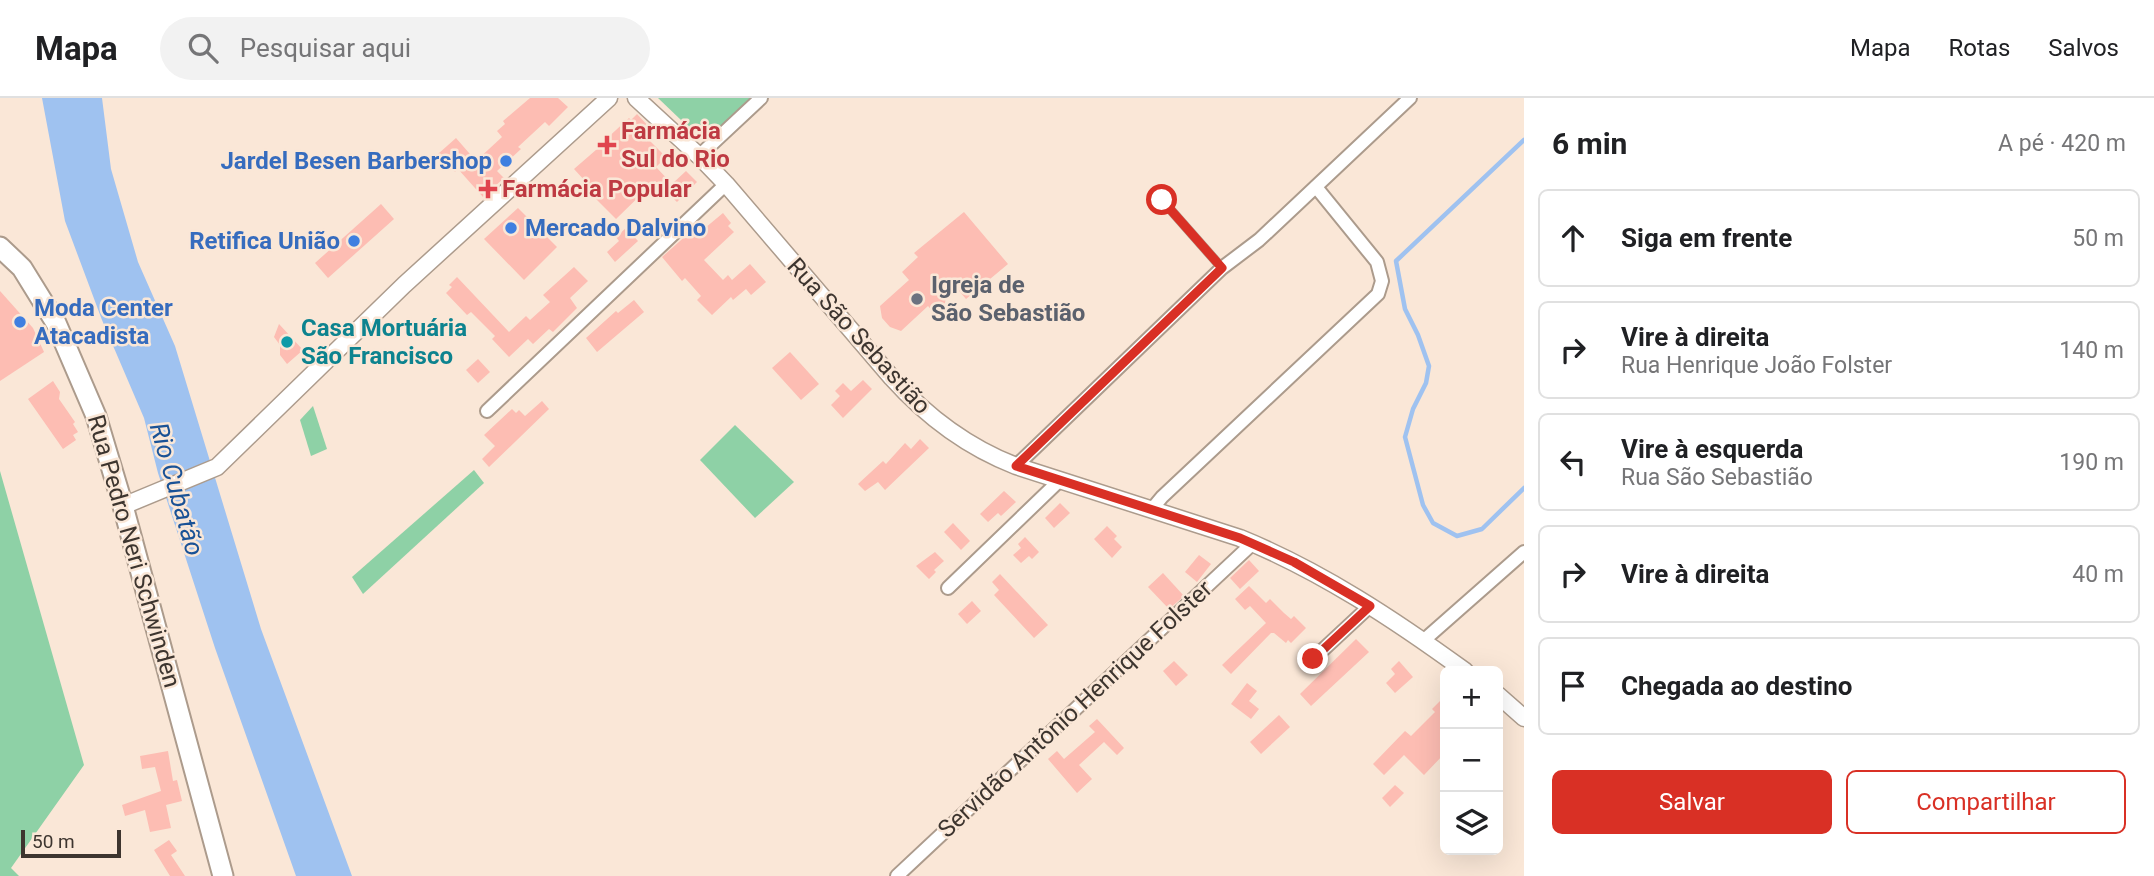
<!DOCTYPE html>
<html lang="pt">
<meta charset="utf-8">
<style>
body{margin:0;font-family:Roboto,sans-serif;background:#f2f2f2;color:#202124}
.controls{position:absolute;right:21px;bottom:21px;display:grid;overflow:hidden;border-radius:10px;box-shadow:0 7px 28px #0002}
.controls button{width:63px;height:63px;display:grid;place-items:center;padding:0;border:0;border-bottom:2px solid #e0e0e0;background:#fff;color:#202124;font:35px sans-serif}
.scale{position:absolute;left:21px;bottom:18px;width:100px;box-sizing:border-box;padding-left:7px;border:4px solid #3d352f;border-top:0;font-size:19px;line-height:24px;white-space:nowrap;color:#3d352f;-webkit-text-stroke:5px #fae7d7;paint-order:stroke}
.stop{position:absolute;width:21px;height:21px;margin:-16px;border:5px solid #d93025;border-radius:50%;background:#fff}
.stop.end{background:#d93025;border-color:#fff;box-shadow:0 2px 7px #0008}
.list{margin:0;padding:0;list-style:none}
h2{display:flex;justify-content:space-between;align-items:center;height:91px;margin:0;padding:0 28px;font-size:30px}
h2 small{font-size:23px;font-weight:400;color:#757577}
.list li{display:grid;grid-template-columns:46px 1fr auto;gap:21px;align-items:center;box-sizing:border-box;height:98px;margin:0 14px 14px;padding:0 14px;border:2px solid #e0e0e0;border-radius:10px}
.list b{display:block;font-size:26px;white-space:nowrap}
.list p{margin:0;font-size:23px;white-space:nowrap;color:#757577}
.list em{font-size:23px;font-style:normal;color:#757577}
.actions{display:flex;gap:14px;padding:21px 28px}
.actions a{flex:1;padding:16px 0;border:2px solid #d93025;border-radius:10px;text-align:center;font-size:24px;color:#d93025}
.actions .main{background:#d93025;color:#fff}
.icon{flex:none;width:38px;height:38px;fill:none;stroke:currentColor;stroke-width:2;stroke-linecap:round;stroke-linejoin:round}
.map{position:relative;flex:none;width:1524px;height:778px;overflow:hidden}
header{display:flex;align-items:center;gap:42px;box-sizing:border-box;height:98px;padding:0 35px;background:#fff;border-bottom:2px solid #e0e0e0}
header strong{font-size:33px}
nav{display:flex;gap:38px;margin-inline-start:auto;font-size:24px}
.search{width:490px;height:63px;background:#f2f2f2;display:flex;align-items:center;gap:18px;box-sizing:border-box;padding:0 24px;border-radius:38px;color:#757577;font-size:26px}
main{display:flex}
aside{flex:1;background:#fff}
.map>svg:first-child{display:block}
.green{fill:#8ed1a6}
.water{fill:#9fc2f0}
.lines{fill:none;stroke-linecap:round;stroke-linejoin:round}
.stream{stroke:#9fc2f0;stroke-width:4.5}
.building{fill:#fdbdb3}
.service-casing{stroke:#ac9b8c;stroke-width:10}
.minor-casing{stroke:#ac9b8c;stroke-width:16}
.secondary-casing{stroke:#ac9b8c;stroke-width:19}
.trunk-casing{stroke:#ac9b8c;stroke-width:23}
.service{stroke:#fff;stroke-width:6}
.minor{stroke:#fff;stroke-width:12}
.secondary{stroke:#fff;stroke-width:16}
.trunk{stroke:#fff;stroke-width:19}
.route{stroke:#d93025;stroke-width:9}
.health-dot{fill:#e0444e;stroke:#fae7d7;stroke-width:2.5}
.shop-dot{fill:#3f7fe0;stroke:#fae7d7;stroke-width:2.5}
.worship-dot{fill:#6b7280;stroke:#fae7d7;stroke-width:2.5}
.culture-dot{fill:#0f9aa8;stroke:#fae7d7;stroke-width:2.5}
.labels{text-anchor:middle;stroke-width:5;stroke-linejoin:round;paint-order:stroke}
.health-label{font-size:24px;font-weight:bold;fill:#be3a42;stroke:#fae7d7;text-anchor:start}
.shop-label{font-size:24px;font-weight:bold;fill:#366cbe;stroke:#fae7d7;text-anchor:end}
.worship-label{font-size:24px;font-weight:bold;fill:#5b616d;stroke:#fae7d7;text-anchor:start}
.culture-label{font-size:24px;font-weight:bold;fill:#0d838f;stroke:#fae7d7;text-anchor:start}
.street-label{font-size:24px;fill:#3d352f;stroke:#fae7d7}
.water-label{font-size:26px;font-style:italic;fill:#1a5296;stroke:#fae7d7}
</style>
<header>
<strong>Mapa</strong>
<div class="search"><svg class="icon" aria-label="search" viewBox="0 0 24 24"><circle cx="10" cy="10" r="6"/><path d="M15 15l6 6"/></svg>Pesquisar aqui</div>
<nav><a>Mapa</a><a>Rotas</a><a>Salvos</a></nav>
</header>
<main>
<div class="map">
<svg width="1524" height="778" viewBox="0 0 1524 778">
<rect width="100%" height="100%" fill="#fae7d7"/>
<g class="green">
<path d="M658,0H754L705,45Z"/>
<path d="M313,308L327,351L311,358L300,322Z"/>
<path d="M735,327L794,384L755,420L700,362Z"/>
<path d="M474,372L484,385L363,496L352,479Z"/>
<path d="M0,373L84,667L11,770L19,778H0Z"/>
</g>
<path class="water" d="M42,0H102L111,71L138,164L175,248L261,531L352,778H296L215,550L158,375L144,320L102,222L65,123Z"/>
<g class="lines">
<path class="stream" d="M1524,42L1396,163L1405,211L1418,237L1429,268L1426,285L1413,311L1405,339L1423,407L1433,425L1457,438L1482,431L1524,390"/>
</g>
<g class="building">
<path d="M530,0H558L568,9L549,28L545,24L518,49L521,51L497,73L504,80L483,99L458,71L455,74L438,56L456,40L476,63L502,39L497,33L505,26L503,23Z"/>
<path d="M637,16L650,30L643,36L666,59L656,69L672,86L686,73L697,84L677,104L655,83L616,121L595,100L598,97L574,71L604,45L603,44L629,20L631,22Z"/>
<path d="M381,106L394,121L328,180L315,165Z"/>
<path d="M518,110L557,149L524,182L484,141Z"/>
<path d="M964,114L1008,166L966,201L949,181L945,205L934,215L928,208L901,233L890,229L882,220L880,208L909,182L902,174L918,159L914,155Z"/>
<path d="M723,115L731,125L728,128L734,134L704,162L723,182L728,177L732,182L750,166L766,184L751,197L746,191L733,202L731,199L712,217L697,202L701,198L685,180L682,183L662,159L689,135H699Z"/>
<path d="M626,130L638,143L615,164L607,154L619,143L616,139Z"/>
<path d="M574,169L588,183L570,200L577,210L553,234L549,231L533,246L528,241L509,259L492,241L495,238L471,214L467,217L446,195L452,189L449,187L457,179L509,234L526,218L530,222L550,204L543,197Z"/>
<path d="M0,193L33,230L44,254L0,283Z"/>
<path d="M634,202L644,214L597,254L586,240L616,213L618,215Z"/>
<path d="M279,226L303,252L287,266L280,257V247L274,239Z"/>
<path d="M790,254L819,286L801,302L772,270Z"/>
<path d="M478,261L490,274L478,285L466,272Z"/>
<path d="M863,282L872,291L843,320L831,307L840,298L835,293L843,285L851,293Z"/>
<path d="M53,283L60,294L59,301L75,324L73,326L78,334L73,337L76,342L63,351L28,301Z"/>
<path d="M542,303L549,311L489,369L482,361L495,348L484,337L512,311L516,315L519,312L525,318Z"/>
<path d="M920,341L929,350L885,392L878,384L865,393L858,386L883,363L886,366L905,345L911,351Z"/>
<path d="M1004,393L1016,404L1001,418L998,415L988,424L980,416Z"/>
<path d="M1060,405L1070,415L1054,430L1045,420Z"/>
<path d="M953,425L970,443L961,452L944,434Z"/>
<path d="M1107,428L1117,438L1114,441L1122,449L1112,460L1094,441Z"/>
<path d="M1025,439L1039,454L1032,461L1029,458L1021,465L1013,457L1021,450L1018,446Z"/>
<path d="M935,454L944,463L934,472L936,474L929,481L916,468Z"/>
<path d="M1199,457L1211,466L1197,484L1185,474Z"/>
<path d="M1249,462L1259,473L1240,491L1230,480Z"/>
<path d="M1163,475L1184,498L1169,511L1148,489Z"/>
<path d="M1000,476L1048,527L1034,540L994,497L999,492L992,484Z"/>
<path d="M1249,488L1266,505L1270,501L1284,515L1291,521L1294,518L1306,530L1291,545L1288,542L1286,545L1274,535H1271L1231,576L1222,567L1266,525L1250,508L1245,512L1235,501Z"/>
<path d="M972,503L981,513L967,526L958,516Z"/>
<path d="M1356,541L1369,554L1311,608L1300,596Z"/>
<path d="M1174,563L1188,577L1176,588L1163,573Z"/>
<path d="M1399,563L1413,579L1395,595L1386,585L1395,576L1391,571Z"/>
<path d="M1247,585L1257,593L1249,603L1259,611L1251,621L1231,606Z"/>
<path d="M1445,598V655L1424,677L1404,657L1384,677L1373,666L1405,633L1411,638L1435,614L1432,611Z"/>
<path d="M1279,617L1290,629L1261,656L1250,644Z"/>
<path d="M1097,621L1124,650L1117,657L1104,644L1079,667L1092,681L1077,695L1048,661L1057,653L1064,661L1095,634L1089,628Z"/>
<path d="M168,653L173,683L177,682L182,703L166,707L171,730L150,734L145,712L125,718L122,707L161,693L155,669L142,671L140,658Z"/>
<path d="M1395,687L1404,695L1390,709L1382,700Z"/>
<path d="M169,742L177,753L171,757L185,778H170L154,752Z"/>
</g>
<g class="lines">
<defs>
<path id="service" d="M1162,102L1222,170"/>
<g id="minor">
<path d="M699,58L761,0"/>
<path d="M487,313L726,86"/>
<path d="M1016,368L1222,170L1259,142L1410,0"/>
<path d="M1152,411L1162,399L1378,196L1382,183L1377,164L1316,89"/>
<path d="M948,490L1060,382"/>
<path d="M1423,543L1524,454"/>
<path d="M1313,561L1370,508"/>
<path d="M897,778L1253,445"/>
</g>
<g id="secondary">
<path d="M636,0L699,58L726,86L892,280C927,319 967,349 1016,368L1240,440C1321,473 1395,522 1465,573"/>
<path d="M123,408L217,369L404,187L609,0"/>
<path d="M1498,597L1524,620"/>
</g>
<path id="trunk" d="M0,149L22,170L56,225L96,318L123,408L223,778"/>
</defs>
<use href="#service" class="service-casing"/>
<use href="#minor" class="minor-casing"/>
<use href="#secondary" class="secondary-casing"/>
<use href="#trunk" class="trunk-casing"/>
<use href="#service" class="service"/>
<use href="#minor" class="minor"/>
<use href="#secondary" class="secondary"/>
<use href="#trunk" class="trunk"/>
</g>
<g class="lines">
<path class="route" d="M1162,102L1222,170L1016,368L1240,440L1294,464L1370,508L1313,561"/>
</g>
<g class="health-dot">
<path d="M603.5 36.5h7v7h7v7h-7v7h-7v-7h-7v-7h7z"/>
<path d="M484.5 80.5h7v7h7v7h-7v7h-7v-7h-7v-7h7z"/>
</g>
<g class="shop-dot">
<circle cx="506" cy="63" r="7"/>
<circle cx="511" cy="130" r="7"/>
<circle cx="354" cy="143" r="7"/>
<circle cx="20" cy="224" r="7"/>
</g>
<circle class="worship-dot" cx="917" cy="201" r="7"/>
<circle class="culture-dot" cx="287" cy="244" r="7"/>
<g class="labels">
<g class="health-label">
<text x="621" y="41">Farmácia<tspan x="621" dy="28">Sul do Rio</tspan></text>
<text x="502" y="99">Farmácia Popular</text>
</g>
<g class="shop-label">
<text x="492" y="71">Jardel Besen Barbershop</text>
<text x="525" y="138" text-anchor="start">Mercado Dalvino</text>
<text x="340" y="151">Retifica União</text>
<text x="34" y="218" text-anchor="start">Moda Center<tspan x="34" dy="28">Atacadista</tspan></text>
</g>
<g class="worship-label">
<text x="931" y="195">Igreja de<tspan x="931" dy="28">São Sebastião</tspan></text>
</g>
<g class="culture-label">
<text x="301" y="238">Casa Mortuária<tspan x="301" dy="28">São Francisco</tspan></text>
</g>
<g class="street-label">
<text transform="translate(859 238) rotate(48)" y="8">Rua São Sebastião</text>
<text transform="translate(134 453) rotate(74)" y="8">Rua Pedro Neri Schwinden</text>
<text transform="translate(1075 611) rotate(-43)" y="8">Servidão Antônio Henrique Folster</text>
</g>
<g class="water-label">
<text transform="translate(177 391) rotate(74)" y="9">Rio Cubatão</text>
</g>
</g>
</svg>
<div class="controls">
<button>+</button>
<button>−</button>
<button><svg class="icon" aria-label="layers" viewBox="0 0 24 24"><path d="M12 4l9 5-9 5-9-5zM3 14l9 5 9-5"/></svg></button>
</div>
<div class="scale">50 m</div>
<div class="stop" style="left:1162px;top:102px"></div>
<div class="stop end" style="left:1313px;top:561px"></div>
</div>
<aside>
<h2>6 min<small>A pé · 420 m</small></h2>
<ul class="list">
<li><svg class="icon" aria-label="ahead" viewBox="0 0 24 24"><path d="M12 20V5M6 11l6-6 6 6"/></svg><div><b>Siga em frente</b></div><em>50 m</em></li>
<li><svg class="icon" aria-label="right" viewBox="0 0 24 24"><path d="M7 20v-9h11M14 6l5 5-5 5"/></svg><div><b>Vire à direita</b><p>Rua Henrique João Folster</p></div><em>140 m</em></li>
<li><svg class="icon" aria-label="left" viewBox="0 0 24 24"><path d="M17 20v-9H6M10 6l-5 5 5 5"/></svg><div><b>Vire à esquerda</b><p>Rua São Sebastião</p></div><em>190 m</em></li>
<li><svg class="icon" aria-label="right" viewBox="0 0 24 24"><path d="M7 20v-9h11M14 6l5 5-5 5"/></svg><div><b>Vire à direita</b></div><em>40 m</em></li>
<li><svg class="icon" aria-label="arrive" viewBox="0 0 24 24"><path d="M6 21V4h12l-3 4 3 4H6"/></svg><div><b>Chegada ao destino</b></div></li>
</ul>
<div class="actions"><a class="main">Salvar</a><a>Compartilhar</a></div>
</aside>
</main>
